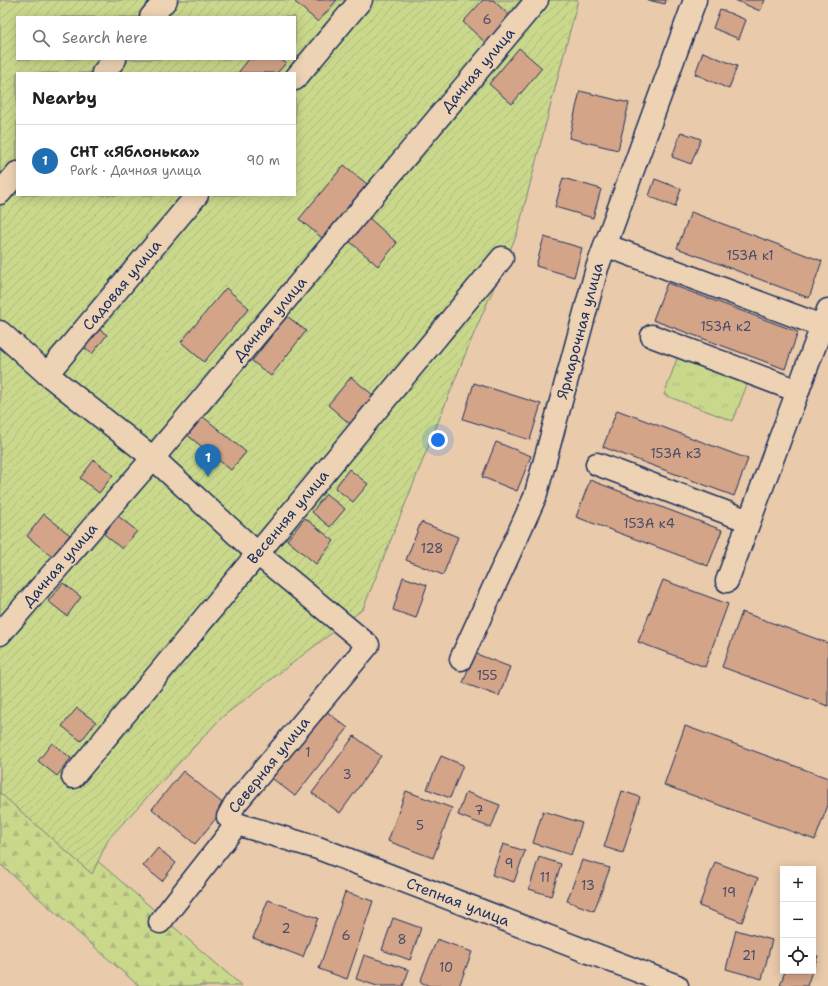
<!DOCTYPE html>
<meta charset="utf-8">
<style>
body{margin:0;font-family:"Shantell Sans",sans-serif;background:#f6f6f6;color:#222}
.controls{position:absolute;right:12px;bottom:12px;display:grid;overflow:hidden;border-radius:0px;box-shadow:0 2px 10px #0003}
.controls button{width:36px;height:36px;display:grid;place-items:center;padding:0;border:0;border-bottom:1px solid #e0e0e0;background:#fff;color:#222;font:20px sans-serif}
.you{position:absolute;left:438px;top:440px;width:14px;height:14px;margin:-10px;border:3px solid #fff;border-radius:50%;background:#1a73e8;box-shadow:0 0 0 6px #1a73e833}
.badge{display:grid;place-items:center;width:26px;height:26px;border-radius:50%;background:#1f6fb2;color:#fff;font-size:13px;font-weight:700}
.pin{position:absolute;translate:-50% -33px;filter:drop-shadow(0 1px 2px #0008)}
.pin::after{content:'';position:absolute;top:21px;width:14px;height:12px;background:inherit;clip-path:polygon(0 0,100% 0,50% 100%)}
.list{margin:0;padding:0;list-style:none}
h2{display:flex;justify-content:space-between;align-items:center;height:52px;margin:0;padding:0 16px;font-size:17px}
h2 small{font-size:13px;font-weight:400;color:#767676}
.list li{display:grid;grid-template-columns:26px 1fr auto;gap:12px;align-items:center;box-sizing:border-box;height:72px;padding:0 16px;border-top:1px solid #e0e0e0}
.list b{display:block;font-size:15px;white-space:nowrap}
.list p{margin:0;font-size:13px;white-space:nowrap;color:#767676}
.list em{font-size:13px;font-style:normal;color:#767676}
.icon{flex:none;width:22px;height:22px;fill:none;stroke:currentColor;stroke-width:2;stroke-linecap:round;stroke-linejoin:round}
.map{position:relative;flex:none;width:828px;height:986px;overflow:hidden}
.search{position:absolute;background:#fff;box-shadow:0 2px 10px #0003;left:16px;top:16px;width:280px;height:44px;display:flex;align-items:center;gap:10px;box-sizing:border-box;padding:0 14px;border-radius:0px;color:#767676;font-size:15px}
.panel{position:absolute;background:#fff;box-shadow:0 2px 10px #0003;left:16px;top:72px;width:280px;height:124px;border-radius:0px}
.map>svg:first-child{display:block}
.forest{fill:url(#forest-firs);stroke:#728475}
.park{fill:url(#park-tufts);stroke:#728475}
.garden{fill:url(#garden-furrows);stroke:#728475;fill-rule:evenodd}
.building{fill:#d3a488;stroke:#1b2f5e}
.lines{fill:none;stroke-linecap:round;stroke-linejoin:round}
.minor-casing{stroke:#1b2f5e;stroke-width:25}
.minor{stroke:#edd3b4;stroke-width:22}
.labels{text-anchor:middle;stroke-width:3;stroke-linejoin:round;paint-order:stroke}
.number-label{font-size:13px;fill:#494c68}
.street-label{font-size:15px;fill:#1b2f5e;stroke:#edd3b4}
</style>
<div class="map">
<svg width="828" height="986" viewBox="0 0 828 986">
<defs>
<pattern id="forest-firs" width="22" height="20" patternUnits="userSpaceOnUse"><rect width="22" height="20" fill="#cad88c"/><path d="M5 1l3.5 6h-7zM16 11l3.5 6h-7z" fill="#adba7b"/></pattern>
<pattern id="park-tufts" width="24" height="20" patternUnits="userSpaceOnUse"><rect width="24" height="20" fill="#cad88c"/><path d="M3 7l-1-3M5 7V3M7 7l1-3M15 17l-1-3M17 17v-4M19 17l1-3" fill="none" stroke="#adba7b"/></pattern>
<pattern id="garden-furrows" width="10" height="10" patternUnits="userSpaceOnUse"><rect width="10" height="10" fill="#cad88c"/><path d="M-1 1l2-2M0 10L10 0M9 11l2-2" fill="none" stroke="#adba7b"/></pattern>
</defs>
<rect width="100%" height="100%" fill="#e9caab"/>
<filter id="ink" filterUnits="userSpaceOnUse"><feTurbulence type="fractalNoise" baseFrequency=".025" numOctaves="2"/><feDisplacementMap in="SourceGraphic" scale="8" xChannelSelector="R" yChannelSelector="G"/><feConvolveMatrix kernelMatrix="1 2 1 2 8 2 1 2 1" color-interpolation-filters="sRGB"/></filter>
<g filter="url(#ink)">
<path class="forest" d="M0,777L34,806L242,986H139L0,864Z"/>
<path class="park" d="M678,356L748,382L733,421L664,395Z"/>
<path class="garden" d="M0,0H578L517,234L469,345L363,609L222,717L109,838L92,874L0,793ZM17,17H295V59H17ZM17,73H295V195H17Z"/>
<g class="building">
<path d="M297,0H337L318,22L295,2Z"/>
<path d="M483,0H493L510,16L486,43L463,22Z"/>
<path d="M648,0H666L665,4Z"/>
<path d="M735,0H765L760,11Z"/>
<path d="M720,9L746,20L739,39L713,28Z"/>
<path d="M519,48L542,68L512,104L489,84Z"/>
<path d="M703,52L737,66L729,89L695,74Z"/>
<path d="M249,59H280L286,63L277,73H238Z"/>
<path d="M580,91L629,103L618,150L569,138Z"/>
<path d="M681,132L701,139L691,164L672,157Z"/>
<path d="M344,165L367,184L322,238L299,219Z"/>
<path d="M563,178L601,189L593,218L555,207Z"/>
<path d="M655,179L681,189L675,207L649,196Z"/>
<path d="M691,212L822,261L809,298L677,248Z"/>
<path d="M368,217L397,243L378,266L348,240Z"/>
<path d="M544,237L582,248L574,277L536,266Z"/>
<path d="M667,283L798,332L785,369L653,320Z"/>
<path d="M226,288L249,308L204,362L181,342Z"/>
<path d="M287,316L306,331L271,376L252,361Z"/>
<path d="M93,325L107,335L92,354L79,343Z"/>
<path d="M351,377L373,395L350,424L328,405Z"/>
<path d="M474,383L541,404L530,440L463,419Z"/>
<path d="M617,410L748,459L734,496L603,447Z"/>
<path d="M201,415L246,452L231,470L186,434Z"/>
<path d="M496,442L531,456L517,491L482,477Z"/>
<path d="M94,460L113,475L99,493L80,478Z"/>
<path d="M349,469L368,484L353,502L335,488Z"/>
<path d="M590,480L722,530L708,566L576,517Z"/>
<path d="M326,494L345,509L330,527L312,512Z"/>
<path d="M44,514L70,535L52,557L27,536Z"/>
<path d="M118,516L137,531L122,549L104,534Z"/>
<path d="M305,518L334,541L316,564L287,540Z"/>
<path d="M421,522L458,537L443,575L406,560Z"/>
<path d="M403,577L427,585L416,618L393,610Z"/>
<path d="M663,580L728,604L705,667L638,642Z"/>
<path d="M63,583L81,597L67,616L48,601Z"/>
<path d="M742,612L828,643V706L722,667Z"/>
<path d="M474,653L510,667L499,696L463,683Z"/>
<path d="M77,708L96,722L81,741L62,726Z"/>
<path d="M322,708L348,728L295,796L269,776Z"/>
<path d="M685,726L828,778V805L815,840L664,785Z"/>
<path d="M354,736L381,756L340,813L312,793Z"/>
<path d="M52,743L71,758L57,776L38,761Z"/>
<path d="M441,756L463,765L450,798L427,789Z"/>
<path d="M183,771L226,806L195,844L152,809Z"/>
<path d="M406,791L452,808L433,858L388,841Z"/>
<path d="M622,791L640,797L623,853L604,847Z"/>
<path d="M466,792L500,805L491,828L458,815Z"/>
<path d="M543,811L582,823L571,855L533,843Z"/>
<path d="M503,844L525,851L514,882L492,875Z"/>
<path d="M158,848L176,863L162,881L143,866Z"/>
<path d="M539,857L561,864L551,896L529,889Z"/>
<path d="M582,860L610,868L594,911L567,901Z"/>
<path d="M715,862L758,878L742,922L699,906Z"/>
<path d="M345,892L373,901L347,979L319,969Z"/>
<path d="M268,900L318,918L303,957L253,938Z"/>
<path d="M393,918L421,928L410,960L382,950Z"/>
<path d="M736,930L772,940L762,979L726,969Z"/>
<path d="M437,939L472,952L459,986H430L420,982Z"/>
<path d="M364,955L409,970L403,986H377L356,979Z"/>
<path d="M813,955L818,956L813,969Z"/>
<path d="M785,971H812L807,986H780Z"/>
</g>
<g class="lines">
<defs>
<g id="minor">
<path d="M151,17L166,0"/>
<path d="M103,73L115,59"/>
<path d="M295,79L361,0"/>
<path d="M0,193L17,173"/>
<path d="M605,245L822,326L828,310"/>
<path d="M0,332L47,374L153,458L258,554L368,645L235,804L228,817L237,824L160,922"/>
<path d="M652,336L798,391"/>
<path d="M47,374L197,195"/>
<path d="M597,464L749,521"/>
<path d="M727,581L822,326"/>
<path d="M0,634L153,458L537,0"/>
<path d="M461,659L535,497L597,268L695,0"/>
<path d="M73,777L502,258"/>
<path d="M237,824L318,848L677,986"/>
</g>
</defs>
<use href="#minor" class="minor-casing"/>
<use href="#minor" class="minor"/>
</g>
</g>
<g class="labels">
<g class="number-label">
<text x="487" y="24">6</text>
<text x="750" y="260">153А к1</text>
<text x="726" y="331">153А к2</text>
<text x="676" y="458">153А к3</text>
<text x="649" y="528">153А к4</text>
<text x="432" y="553">128</text>
<text x="487" y="680">155</text>
<text x="308" y="757">1</text>
<text x="347" y="779">3</text>
<text x="479" y="815">7</text>
<text x="420" y="830">5</text>
<text x="509" y="868">9</text>
<text x="545" y="882">11</text>
<text x="588" y="890">13</text>
<text x="729" y="897">19</text>
<text x="286" y="933">2</text>
<text x="346" y="940">6</text>
<text x="402" y="944">8</text>
<text x="749" y="960">21</text>
<text x="446" y="972">10</text>
</g>
<g class="street-label">
<text transform="translate(478 70) rotate(-50)" y="5">Дачная улица</text>
<text transform="translate(122 285) rotate(-50)" y="5">Садовая улица</text>
<text transform="translate(270 319) rotate(-50)" y="5">Дачная улица</text>
<text transform="translate(580 331) rotate(-75)" y="5">Ярмарочная улица</text>
<text transform="translate(288 517) rotate(-50)" y="5">Весенняя улица</text>
<text transform="translate(60 565) rotate(-49)" y="5">Дачная улица</text>
<text transform="translate(269 765) rotate(-51)" y="5">Северная улица</text>
<text transform="translate(458 902) rotate(21)" y="5">Степная улица</text>
</g>
</g>
</svg>
<div class="controls">
<button>+</button>
<button>−</button>
<button><svg class="icon" aria-label="locate" viewBox="0 0 24 24"><circle cx="12" cy="12" r="6"/><path d="M12 2v4M12 18v4M2 12h4M18 12h4"/></svg></button>
</div>
<div class="you"></div>
<div class="pin badge" style="left:208px;top:477px">1</div>
<div class="search"><svg class="icon" aria-label="search" viewBox="0 0 24 24"><circle cx="10" cy="10" r="6"/><path d="M15 15l6 6"/></svg>Search here</div>
<section class="panel">
<h2>Nearby<small></small></h2>
<ul class="list">
<li><span class="badge">1</span><div><b>СНТ «Яблонька»</b><p>Park · Дачная улица</p></div><em>90 m</em></li>
</ul>
</section>
</div>
